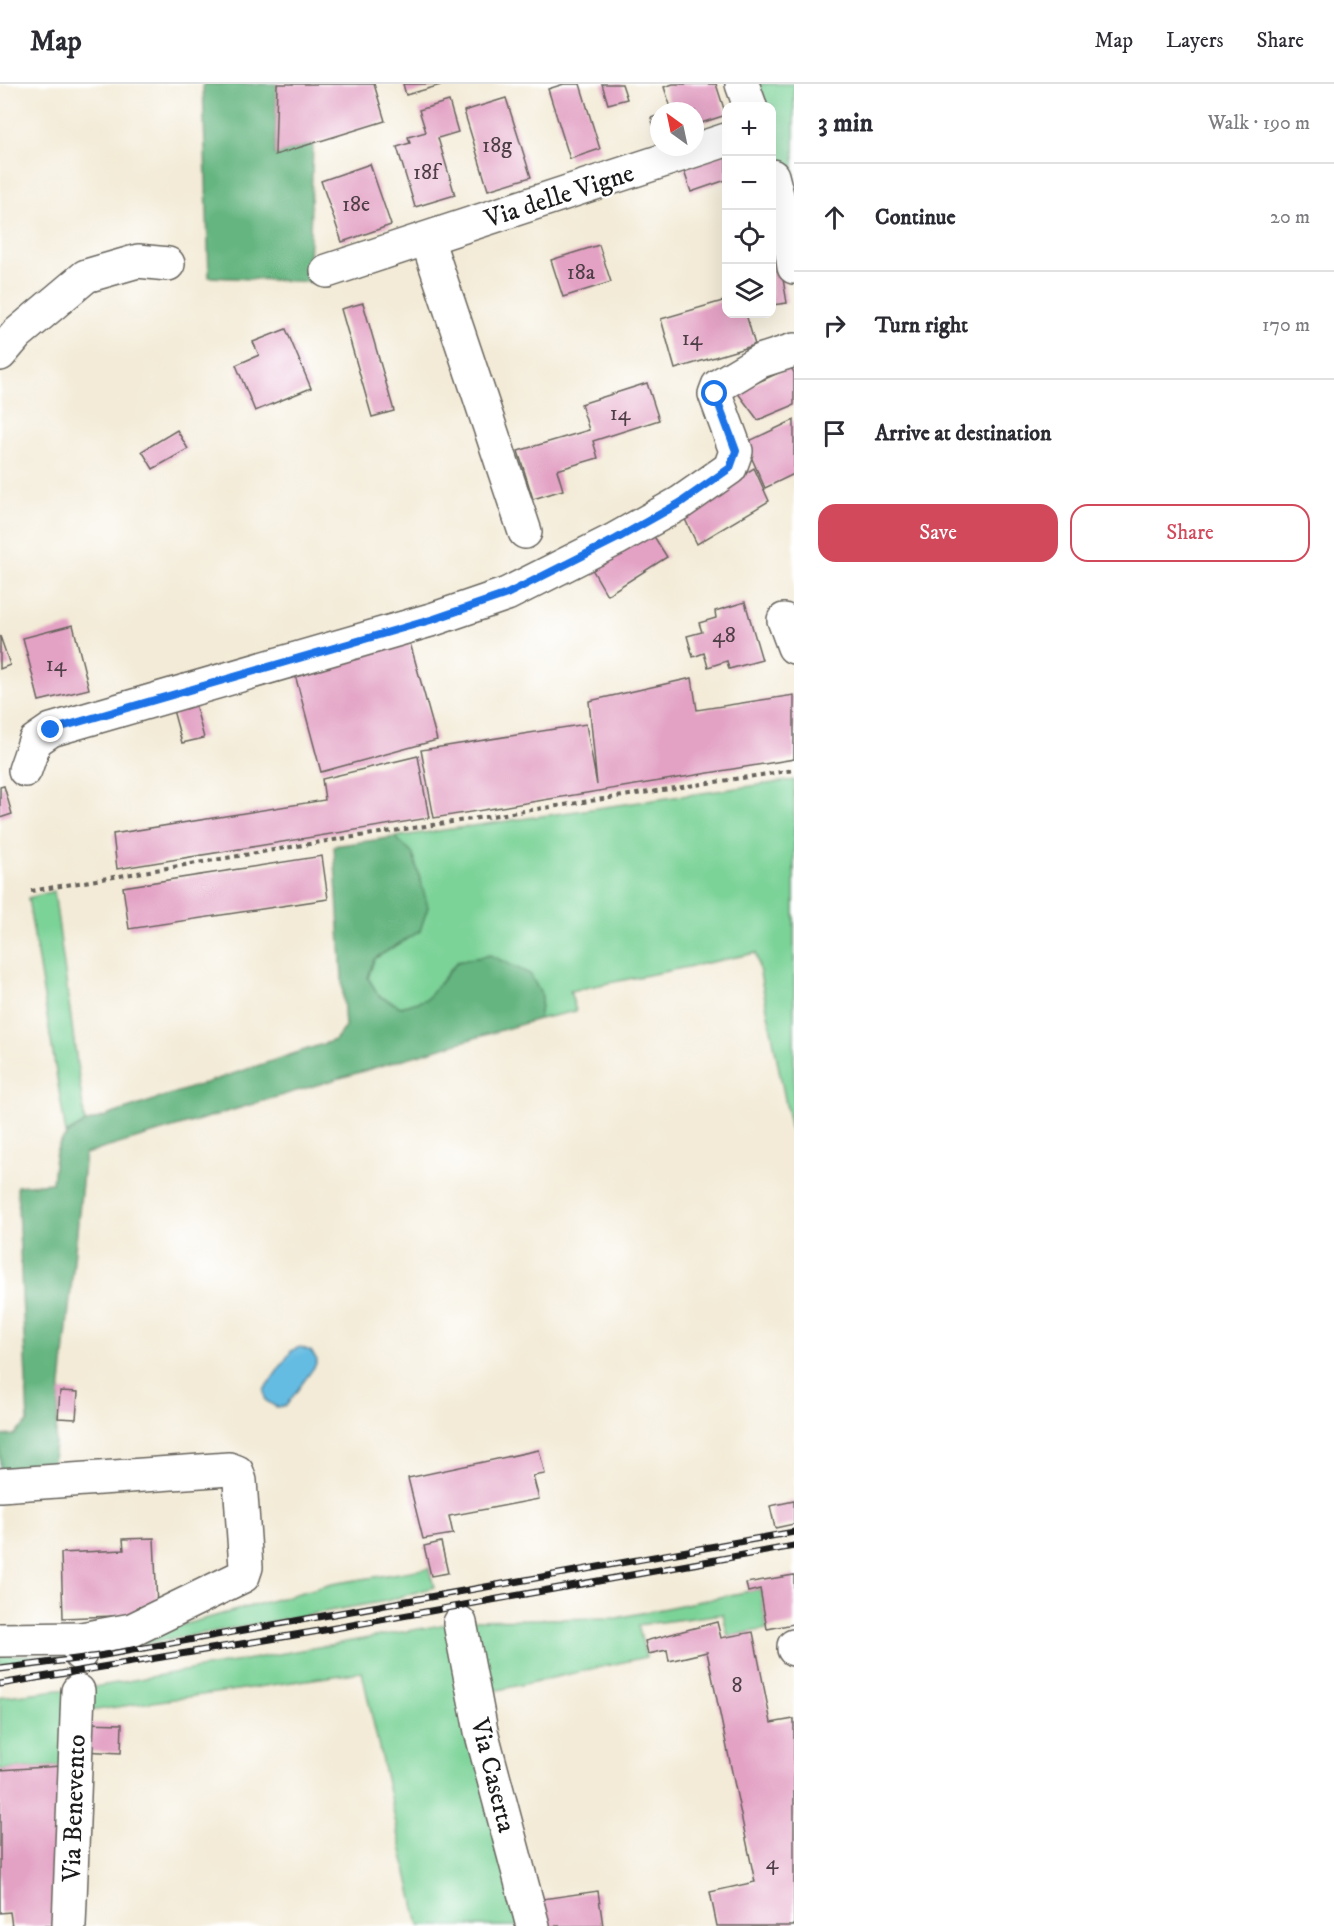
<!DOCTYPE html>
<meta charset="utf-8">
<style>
body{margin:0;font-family:"IM FELL DW Pica",serif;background:#f2f2f3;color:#2b2b33}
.controls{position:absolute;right:18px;top:18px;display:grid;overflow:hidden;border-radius:12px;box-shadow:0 6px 24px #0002}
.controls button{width:54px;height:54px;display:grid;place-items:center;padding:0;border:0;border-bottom:2px solid #e1e1e2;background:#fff;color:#2b2b33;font:30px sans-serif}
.compass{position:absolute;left:650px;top:18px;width:54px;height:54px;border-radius:50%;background:#fff;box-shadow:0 6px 24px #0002;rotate:327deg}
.stop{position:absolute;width:18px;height:18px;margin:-14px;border:4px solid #1a73e8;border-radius:50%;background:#fff}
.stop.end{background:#1a73e8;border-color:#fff;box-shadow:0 2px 6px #0008}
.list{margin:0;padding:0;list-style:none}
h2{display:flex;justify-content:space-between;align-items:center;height:78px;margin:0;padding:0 24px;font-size:26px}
h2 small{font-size:20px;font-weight:400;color:#7c7c81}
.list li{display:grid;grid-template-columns:39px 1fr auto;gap:18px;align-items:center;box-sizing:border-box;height:108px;padding:0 24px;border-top:2px solid #e1e1e2}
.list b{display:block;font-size:22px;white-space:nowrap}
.list em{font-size:20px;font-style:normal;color:#7c7c81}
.actions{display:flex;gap:12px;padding:18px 24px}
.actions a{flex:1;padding:14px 0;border:2px solid #d1495b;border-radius:18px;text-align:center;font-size:21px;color:#d1495b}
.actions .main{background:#d1495b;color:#fff}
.icon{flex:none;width:33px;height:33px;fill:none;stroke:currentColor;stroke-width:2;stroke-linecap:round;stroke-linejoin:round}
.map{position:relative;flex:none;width:794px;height:1842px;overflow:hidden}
header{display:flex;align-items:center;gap:36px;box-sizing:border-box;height:84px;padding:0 30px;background:#fff;border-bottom:2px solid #e1e1e2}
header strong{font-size:28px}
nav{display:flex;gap:33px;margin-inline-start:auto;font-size:21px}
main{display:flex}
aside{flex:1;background:#fff}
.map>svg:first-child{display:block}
.green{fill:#7cd398;stroke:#4c785a;stroke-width:1.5}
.forest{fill:#65b580;stroke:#40684e;stroke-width:1.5}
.water{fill:#65bce2;stroke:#406c7f;stroke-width:1.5}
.building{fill:#e3a2c4}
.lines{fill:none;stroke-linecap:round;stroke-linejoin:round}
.minor-casing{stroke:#67645d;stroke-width:36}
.path{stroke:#67645d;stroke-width:4;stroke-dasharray:4.5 4.5;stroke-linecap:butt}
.minor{stroke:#fff;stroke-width:33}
.rail-casing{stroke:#1c1c1c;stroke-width:7}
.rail{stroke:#fff;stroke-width:4.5;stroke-dasharray:14;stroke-linecap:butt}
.route{stroke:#1a73e8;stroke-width:8}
.labels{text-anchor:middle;stroke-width:4.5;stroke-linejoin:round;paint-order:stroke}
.number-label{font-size:22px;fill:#4e3e46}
.street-label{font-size:26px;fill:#1c1c1c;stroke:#fff}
</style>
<header>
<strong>Map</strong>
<nav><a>Map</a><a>Layers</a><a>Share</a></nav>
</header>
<main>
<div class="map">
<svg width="794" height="1842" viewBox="0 0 794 1842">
<rect width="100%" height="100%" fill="#fff"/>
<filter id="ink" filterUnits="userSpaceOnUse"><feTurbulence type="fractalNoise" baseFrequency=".0167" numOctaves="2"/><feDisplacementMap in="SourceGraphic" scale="12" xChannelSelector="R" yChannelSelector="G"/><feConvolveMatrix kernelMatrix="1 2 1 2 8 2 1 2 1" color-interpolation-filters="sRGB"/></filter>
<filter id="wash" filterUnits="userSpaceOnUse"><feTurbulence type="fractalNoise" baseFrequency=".008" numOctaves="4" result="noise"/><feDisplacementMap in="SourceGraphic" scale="24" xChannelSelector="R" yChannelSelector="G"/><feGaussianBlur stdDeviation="1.35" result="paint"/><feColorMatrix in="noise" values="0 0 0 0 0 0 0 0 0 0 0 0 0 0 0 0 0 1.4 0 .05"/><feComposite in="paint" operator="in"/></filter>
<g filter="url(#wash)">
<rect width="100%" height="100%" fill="#f3ebd7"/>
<g class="green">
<path d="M752,0H794V124L772,57V22H760Z"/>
<path d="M794,696V1061L756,869L570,907L576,927L539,935L542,912L457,878L427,915L401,923L379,912L368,894L374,875L420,847L413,770L395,753Z"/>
<path d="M54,807L85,1039L66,1050L28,814Z"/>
<path d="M429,1484L434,1503L386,1517L142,1560L153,1549L332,1500Z"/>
<path d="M760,1505L767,1545L728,1552L723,1530L638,1541L646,1573L480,1610L468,1536L617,1534Z"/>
<path d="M452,1539L524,1842H419L362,1588L90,1627L88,1604Z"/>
<path d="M0,1571L69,1572L0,1580Z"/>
<path d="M67,1605L61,1682L0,1686V1613Z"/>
</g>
<g class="forest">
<path d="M203,0H277L275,71L313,59L309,181L312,198L209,193Z"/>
<path d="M395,753L413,770L428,823L420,847L374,875L368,894L379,912L401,923L427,915L457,878L490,871L530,890L542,912L539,935L85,1070L52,1388L0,1391V1352L14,1351L28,1338L17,1102L52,1099C56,1066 53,1056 85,1039L335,956L345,943L334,762Z"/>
</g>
<path class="water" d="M300,1263L311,1267L317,1276L315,1282L286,1322L276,1323L265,1316L264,1306L292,1266Z"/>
<g id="blocks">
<g class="building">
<path d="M277,0H374L385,37L275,71Z"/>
<path d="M403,0H441V1L406,11Z"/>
<path d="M564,0H580L600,65L570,75L548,5Z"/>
<path d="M602,0H622L627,15L608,20Z"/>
<path d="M673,0H716L726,31L695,41V27H672L664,3Z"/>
<path d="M506,14L531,93L488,106L464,27Z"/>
<path d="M449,17L458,48L438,54L455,111L415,123L397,63L410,59L408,53L426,48L419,26Z"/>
<path d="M659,31V57L651,34Z"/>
<path d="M726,69V96L691,108L683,84Z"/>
<path d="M370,80L391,141L342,158L321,97Z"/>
<path d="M775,147L787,219L772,221V148Z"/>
<path d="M599,161L611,198L563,213L551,176Z"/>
<path d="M726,216V230H746L755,261L675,285L661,235Z"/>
<path d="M363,219L394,327L372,333L341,225Z"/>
<path d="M286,245L311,304L255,327L236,281L259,271L253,258Z"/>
<path d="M791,283L794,289V321L758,336L737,308Z"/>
<path d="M647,299L659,336L593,357L598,374L557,386L563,406L533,415L518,367L589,346L581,320Z"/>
<path d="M794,336V390L765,404L745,359Z"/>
<path d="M177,346L188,365L153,385L142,367Z"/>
<path d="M754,384L769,417L697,460L682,429Z"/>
<path d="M650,446L667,473L607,511L588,478Z"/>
<path d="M745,518L762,576L729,585L727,577L708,583L704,569L693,573L687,552L702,548L699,539L716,534L715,527Z"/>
<path d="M73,541L89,605L39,617L23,554Z"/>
<path d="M0,552L10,581L0,585Z"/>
<path d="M409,555L437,656L321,688L294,587Z"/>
<path d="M692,594L697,626L794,611V675L434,734L421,666L586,640L597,701L589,617Z"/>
<path d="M195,620L204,654L182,659L173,626Z"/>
<path d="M418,672L429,734L117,785L113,750L325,716L322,695Z"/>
<path d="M4,702L12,730L0,734V703Z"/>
<path d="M322,772L328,815L129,845L123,803Z"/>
<path d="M60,1307L78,1308L76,1335L58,1334Z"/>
<path d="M539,1366L545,1390L533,1392L539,1415L449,1432L453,1450L423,1455L408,1394Z"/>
<path d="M794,1417V1440L775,1444L770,1422Z"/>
<path d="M154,1454L157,1522L137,1523L138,1531L63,1534L61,1469L124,1466L123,1455Z"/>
<path d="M441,1458L448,1489L431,1492L424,1462Z"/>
<path d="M794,1491V1540L767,1545L760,1505L748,1508L746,1499Z"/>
<path d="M717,1538L721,1554L753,1548L771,1639L794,1635V1842H717L710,1808L755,1798L707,1568L669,1577L667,1566L648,1570L645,1557Z"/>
<path d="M83,1639L122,1640L121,1669L82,1667Z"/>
<path d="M61,1682L55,1842H12L10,1828L0,1829V1686Z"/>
<path d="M598,1807L603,1842H542L535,1816Z"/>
</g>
</g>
</g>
<g filter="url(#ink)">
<use href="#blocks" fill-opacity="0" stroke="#67645d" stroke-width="1.5"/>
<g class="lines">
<defs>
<g id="minor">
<path d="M742,0L750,22"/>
<path d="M772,92L792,169L794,183"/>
<path d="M427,155L525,448"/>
<path d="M327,187L726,56"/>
<path d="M0,270L17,250L86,192L138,177L168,180"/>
<path d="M784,536L794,563"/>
<path d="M25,686L35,657L51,646L434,535L507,510L616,455L680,419L730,384L736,367L715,310L718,302L760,277L794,266"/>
<path d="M0,1401L229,1385L237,1388L240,1397L246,1483L243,1492L132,1546L81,1555L80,1570"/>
<path d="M460,1539L481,1647L533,1842"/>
<path d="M0,1556L81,1555"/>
<path d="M794,1562V1565"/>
<path d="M69,1842L78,1607"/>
</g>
</defs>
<use href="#minor" class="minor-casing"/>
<path class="path" d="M31,807L327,757L794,686"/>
<use href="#minor" class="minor"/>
<defs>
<g id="rail">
<path d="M0,1585L99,1572L794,1448"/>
<path d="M0,1600L313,1548L794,1462"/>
</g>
</defs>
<use href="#rail" class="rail-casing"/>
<use href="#rail" class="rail"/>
</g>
</g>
<g class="lines" filter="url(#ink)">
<path class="route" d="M51,646L434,535L507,510L616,455L680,419L730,384L736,367L715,310"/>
</g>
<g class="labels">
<g class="number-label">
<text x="497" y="68">18g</text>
<text x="426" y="95">18f</text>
<text x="356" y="127">18e</text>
<text x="581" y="195">18a</text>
<text x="692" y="261">14</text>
<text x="620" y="336">14</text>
<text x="724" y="558">48</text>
<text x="56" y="587">14</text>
<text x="737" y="1608">8</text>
<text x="772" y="1785">4</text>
</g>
<g class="street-label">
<text transform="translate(559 111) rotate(-18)" y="9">Via delle Vigne</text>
<text transform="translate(494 1691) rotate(76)" y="9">Via Caserta</text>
<text transform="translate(73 1724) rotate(-88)" y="9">Via Benevento</text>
</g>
</g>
</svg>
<div class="controls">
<button>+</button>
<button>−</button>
<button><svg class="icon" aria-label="locate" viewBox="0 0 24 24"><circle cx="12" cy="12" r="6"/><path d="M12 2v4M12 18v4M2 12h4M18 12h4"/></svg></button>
<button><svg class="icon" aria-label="layers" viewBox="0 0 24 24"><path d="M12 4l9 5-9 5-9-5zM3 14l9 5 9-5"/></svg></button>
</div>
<svg class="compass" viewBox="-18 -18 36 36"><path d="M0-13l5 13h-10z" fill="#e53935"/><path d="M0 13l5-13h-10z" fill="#7c7c81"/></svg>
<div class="stop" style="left:715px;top:310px"></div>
<div class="stop end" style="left:51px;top:646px"></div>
</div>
<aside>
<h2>3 min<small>Walk · 190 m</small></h2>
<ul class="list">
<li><svg class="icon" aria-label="ahead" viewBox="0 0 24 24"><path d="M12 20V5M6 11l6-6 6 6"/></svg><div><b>Continue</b></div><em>20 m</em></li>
<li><svg class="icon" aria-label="right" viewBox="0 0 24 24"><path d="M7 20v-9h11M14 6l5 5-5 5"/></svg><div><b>Turn right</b></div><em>170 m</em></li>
<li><svg class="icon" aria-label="arrive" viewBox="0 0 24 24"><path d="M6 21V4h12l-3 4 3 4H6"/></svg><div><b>Arrive at destination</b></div></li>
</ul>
<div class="actions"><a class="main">Save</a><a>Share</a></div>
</aside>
</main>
